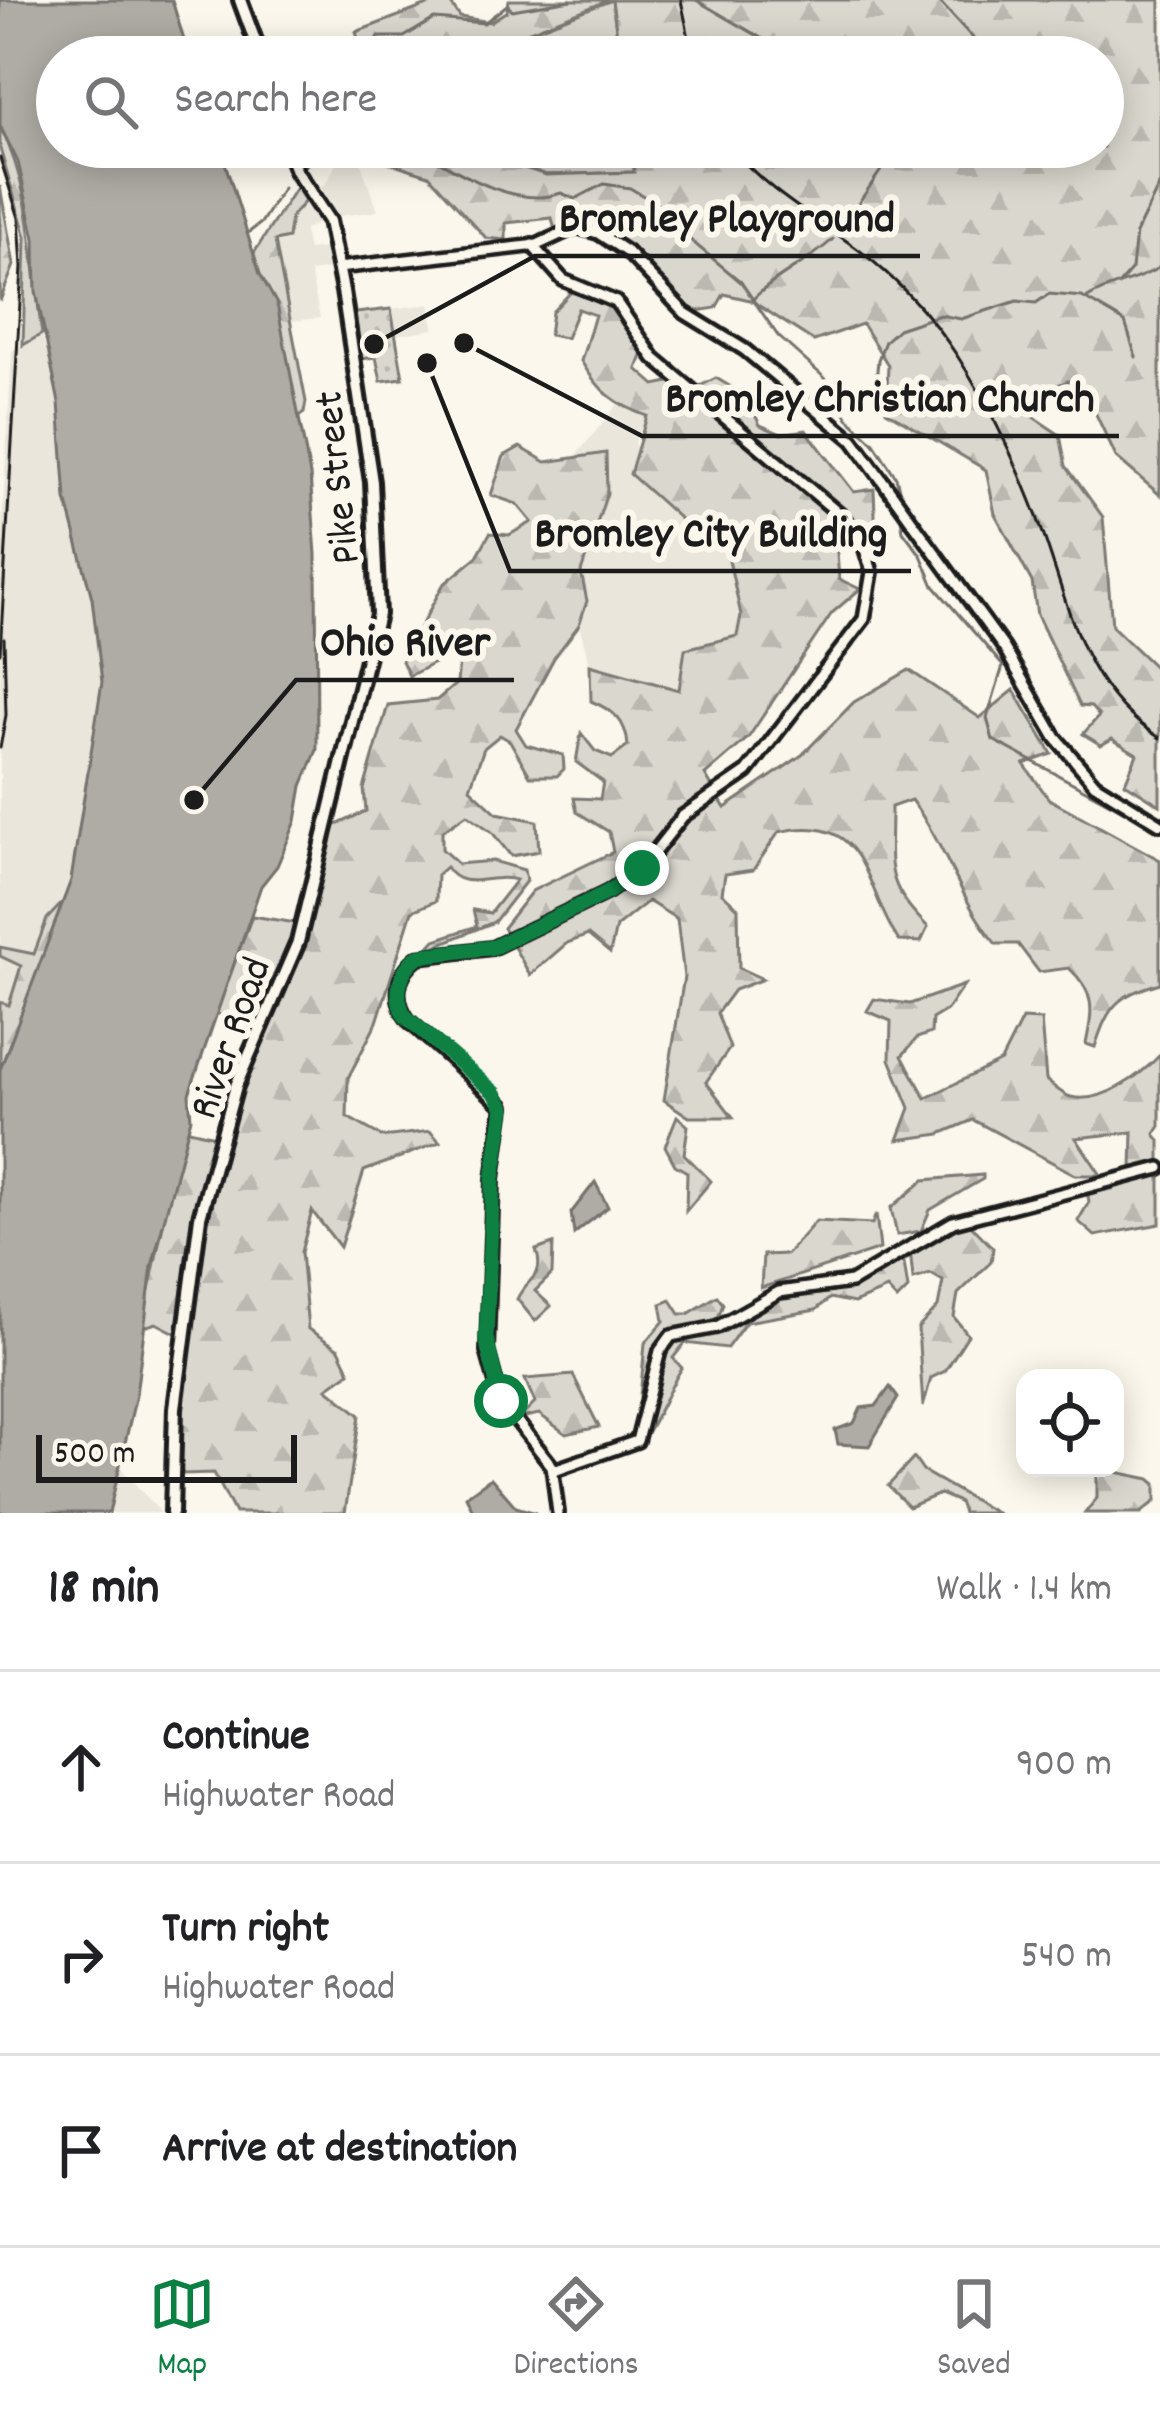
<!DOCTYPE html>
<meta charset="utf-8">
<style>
body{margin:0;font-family:Dekko,sans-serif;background:#f6f6f6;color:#202124}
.controls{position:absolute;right:36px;bottom:36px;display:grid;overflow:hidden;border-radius:24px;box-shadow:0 6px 30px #0003}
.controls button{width:108px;height:108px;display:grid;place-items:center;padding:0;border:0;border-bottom:3px solid #e0e0e0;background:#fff;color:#202124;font:60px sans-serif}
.scale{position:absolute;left:36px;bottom:30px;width:261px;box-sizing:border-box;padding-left:12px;border:6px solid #1c1c1c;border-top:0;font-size:33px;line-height:42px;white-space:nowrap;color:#1c1c1c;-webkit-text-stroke:9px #fbf7ec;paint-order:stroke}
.stop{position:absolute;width:36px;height:36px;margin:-27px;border:9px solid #0b8043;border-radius:50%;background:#fff}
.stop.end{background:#0b8043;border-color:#fff;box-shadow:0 3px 12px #0008}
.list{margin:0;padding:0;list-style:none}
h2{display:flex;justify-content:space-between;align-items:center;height:156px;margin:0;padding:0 48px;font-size:51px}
h2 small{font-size:39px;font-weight:400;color:#757577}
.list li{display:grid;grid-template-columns:78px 1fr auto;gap:36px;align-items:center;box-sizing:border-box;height:192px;padding:0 48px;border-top:3px solid #e0e0e0}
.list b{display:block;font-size:45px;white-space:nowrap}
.list p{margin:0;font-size:39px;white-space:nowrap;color:#757577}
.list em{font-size:39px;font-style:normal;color:#757577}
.icon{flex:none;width:66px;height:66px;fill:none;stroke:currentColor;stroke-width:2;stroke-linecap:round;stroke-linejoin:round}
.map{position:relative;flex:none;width:1160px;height:1513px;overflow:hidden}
.search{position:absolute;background:#fff;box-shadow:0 6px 30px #0003;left:36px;right:36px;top:36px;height:132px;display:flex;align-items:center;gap:30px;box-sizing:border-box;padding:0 42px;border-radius:66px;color:#757577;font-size:45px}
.sheet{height:732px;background:#fff}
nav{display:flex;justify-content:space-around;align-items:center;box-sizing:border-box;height:168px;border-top:3px solid #e0e0e0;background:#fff;font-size:33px;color:#757577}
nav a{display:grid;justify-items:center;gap:6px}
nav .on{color:#0b8043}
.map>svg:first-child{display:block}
.built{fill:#eae6dc}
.green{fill:#dad7ce;stroke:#7b7a75;stroke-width:3}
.forest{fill:url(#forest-firs);stroke:#7b7a75;stroke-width:3}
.park{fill:url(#park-dots);stroke:#7b7a75;stroke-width:3}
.water{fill:#afaca5;stroke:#74726e;stroke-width:3}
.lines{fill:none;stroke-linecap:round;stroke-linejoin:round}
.stream{stroke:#74726e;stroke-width:3}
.tertiary-casing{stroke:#1c1c1c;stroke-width:18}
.secondary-casing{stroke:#1c1c1c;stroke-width:20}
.tertiary{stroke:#fbf7ec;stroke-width:9}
.secondary{stroke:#fbf7ec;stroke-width:10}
.rail{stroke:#1c1c1c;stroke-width:3}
.route{stroke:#0b8043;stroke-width:15}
.labels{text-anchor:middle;stroke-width:12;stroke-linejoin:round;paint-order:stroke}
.street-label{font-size:42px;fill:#1c1c1c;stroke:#fbf7ec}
.leader{fill:none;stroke:#1c1c1c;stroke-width:4.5}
.callout-dot{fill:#1c1c1c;stroke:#fbf7ec;stroke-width:4.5}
.callout-label{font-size:45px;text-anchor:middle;font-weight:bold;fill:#1c1c1c;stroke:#fbf7ec;stroke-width:12;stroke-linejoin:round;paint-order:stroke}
</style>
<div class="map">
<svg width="1160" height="1513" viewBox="0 0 1160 1513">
<defs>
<pattern id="forest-firs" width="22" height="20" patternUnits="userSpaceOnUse" patternTransform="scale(3)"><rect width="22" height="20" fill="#dad7ce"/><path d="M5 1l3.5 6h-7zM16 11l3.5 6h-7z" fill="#bab8b0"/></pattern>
<pattern id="park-dots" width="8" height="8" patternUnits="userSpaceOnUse" patternTransform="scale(3)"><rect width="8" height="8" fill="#dad7ce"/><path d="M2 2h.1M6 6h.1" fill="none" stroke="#bab8b0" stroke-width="1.8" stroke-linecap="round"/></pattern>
</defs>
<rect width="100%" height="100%" fill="#fbf7ec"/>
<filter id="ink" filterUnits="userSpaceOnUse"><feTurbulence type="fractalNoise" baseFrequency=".00833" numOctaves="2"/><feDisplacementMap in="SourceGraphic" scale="24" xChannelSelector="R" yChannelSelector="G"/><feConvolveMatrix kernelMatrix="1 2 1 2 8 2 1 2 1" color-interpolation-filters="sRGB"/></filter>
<g filter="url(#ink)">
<g class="built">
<path d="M346,147H355L378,211L332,217L304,230L308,250L334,247L338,268L310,272L320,318L292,321L275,241L288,237L293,212L325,184Z"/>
<path d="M430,304L434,329L396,335L391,309Z"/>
<path d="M42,334L59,403L66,499L92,598L102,682L71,880L0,1070V558L12,351Z"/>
<path d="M617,405L647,416L634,444L722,528L732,566L741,615L737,636L685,649L679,691L590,665L579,625L588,598L581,572L595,538L606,454L574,458Z"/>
<path d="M120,1467L161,1513H109Z"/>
</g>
<g class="green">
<path d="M612,0L620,57H462Z"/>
<path d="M459,147H632L635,172L546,175Z"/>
</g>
<g class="forest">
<path d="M441,0H448L460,17L490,22L507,11L509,0H610L462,57H348L360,46L356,32Z"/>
<path d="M612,0H1160V495L1116,457L1095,412L1078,408L1068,381L1029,396L1017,406L1060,435L1066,466L1103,517L1112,626L1160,672V805L1125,783L1137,754L1112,739L1101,745L1083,734L1099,716L1091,707L1080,706L1037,615L1032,582L995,514L986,470L886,411L888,365L862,324L814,341L750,300L724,294L716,308L685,313L631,255L585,228L556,235L552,218L506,223V240L486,238L429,175L384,161L372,147H459L546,175L634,172L632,147H1103V57H620Z"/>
<path d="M0,126C34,194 31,261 42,334L23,345L26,237L0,149Z"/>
<path d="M0,186L14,265L0,301Z"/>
<path d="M297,186L307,199L291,217L288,238L275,241L306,402L304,413L295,419L254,253Z"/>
<path d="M571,292L612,305L645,348L637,369L655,385L679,380L690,391L716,378L746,396L760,425L781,434L806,430L854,492L874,489L876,541L836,540L839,579L860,589L832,613L748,738L705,775L725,808L802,755L854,702L909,670L980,718L1014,690L1052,754L1024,764L1049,799L1160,860V983C1117,996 1109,1004 1095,1047L1086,1044C1093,1010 1096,993 1069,968L1039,972L1018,944H996C961,903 946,845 911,800L891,807C891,868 883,883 928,927L921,942L899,941C862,887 870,811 779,832L753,870L725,874L722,893L738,908L739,968L763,979L734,990L717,1013L730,1048L706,1082L733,1117H689L664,1100L684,977L677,919L648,901L616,927L610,953L588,935L567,943L530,975L503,928L532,891L613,852L609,832L577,812L574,798L600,799L603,782L576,762L581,733L595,751L612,758L628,746C626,720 614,711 591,701L590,665L679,690L685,649L737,636L741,615L722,528L688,526L630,474L647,416C614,404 599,391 581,361L595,315L578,309L566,338L549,335L552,312Z"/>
<path d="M520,447L546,462L606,453L607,493L581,572L587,601L579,625L554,658L516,729L526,745L563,755L564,769L557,776H530L510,741L500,735L484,748L470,788L497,813L537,821L539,851L511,856L492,832L467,814L442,831V849L458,864L493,861L524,870L526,881L494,922L426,950L435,940L477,926L473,910L490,913L516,880C492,872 463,894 446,867L437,875L436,901L412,911L377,1022L348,1078L347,1117L383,1137L430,1131L440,1142L364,1171L340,1247L312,1211L301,1252L308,1329L339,1349L350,1372L327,1388L360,1415L345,1513H235L214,1473L183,1474L173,1447L183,1337L156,1323L141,1328L181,1140L185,1129L215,1136C243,1096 261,1066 246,1017L232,1020L216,1013L252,916L302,924L326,830L366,811L364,789L388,705L437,700L457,683L459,663L446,657L409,676L402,661L443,585L476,558L490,533L509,535L532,522L517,504L491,495L504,456Z"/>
<path d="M64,901L0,1070V1002L9,1005L21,966L0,956V947L34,954L47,919Z"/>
<path d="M964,985L947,1010L932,1019L931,1033L917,1038L902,1056L926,1098L1001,1061L1022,1019L1041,1020L1046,1080C1052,1085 1063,1095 1071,1097C1101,1105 1141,1075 1160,1055V1126L1155,1134L1160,1141V1224L1095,1236L1078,1221L1089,1202L1087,1190L1119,1181L1132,1169L1133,1132L1076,1138L1101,1175H1076L973,1120L940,1134L898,1140L910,1108L890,1059L891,1021L867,1011L874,999L910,1004Z"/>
<path d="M677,1116L688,1126L684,1154L711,1181L686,1211L687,1172L675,1165L665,1146Z"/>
<path d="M983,1175V1179L930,1210L921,1231L897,1235L891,1208L924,1180Z"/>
<path d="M876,1214L880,1249L761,1288L763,1255L787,1254L816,1221L872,1224Z"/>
<path d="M969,1223L993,1248L991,1262L958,1294L954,1317L968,1335L945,1371L931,1378L923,1407L918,1328L938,1307L943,1281L931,1274L913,1279L910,1249L950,1226Z"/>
<path d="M553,1244L552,1274L535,1291L551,1306L535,1321L517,1299C527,1277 546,1278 536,1250Z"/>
<path d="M903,1256L908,1289L897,1300L887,1289L854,1303L830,1298L816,1310L746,1322L727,1348L685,1343L673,1358L682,1368C671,1384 651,1431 643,1438L659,1362L670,1342L776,1297L844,1287Z"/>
<path d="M717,1296L723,1304L718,1318L663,1339L643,1400L640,1397L645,1343L664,1321L661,1304L671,1300L680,1314H688Z"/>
<path d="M573,1375L599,1427L566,1434L539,1414L520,1418L535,1403L525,1379Z"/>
<path d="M914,1458L923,1471L996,1513H963L959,1502L940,1494L909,1507L888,1486Z"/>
<path d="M1097,1468L1150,1479L1156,1484V1501L1141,1513H1085L1097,1498Z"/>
</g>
<path class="park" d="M391,309L403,378L381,381L376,357L354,360L347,314Z"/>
<g class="water">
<path d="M0,0H172L189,57H57V147H220L260,274L277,304L310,475L316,554L317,750L302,786L296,821L277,866L261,886L189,1094L191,1118L152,1266L136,1395L109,1513H0V1070L71,880L102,682L92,598L66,499L59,403L36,291L35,239L18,162L0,126Z"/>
<path d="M595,1182L608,1207L574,1234L571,1213Z"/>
<path d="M890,1387L898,1398L869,1446L838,1444L835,1430L854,1423L861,1408L876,1406Z"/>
<path d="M491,1478L516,1507L536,1513H474L466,1496Z"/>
</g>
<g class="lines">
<g class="stream">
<path d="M696,0L794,57"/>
<path d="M938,0L990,57"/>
<path d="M359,57L379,37H404L434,19L484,23L507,5L512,10L571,0"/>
<path d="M414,147C455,170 515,210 561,193L575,199L604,184L630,188L667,210L683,234L741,282L778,336L826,379L848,418L874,443L896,477L901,497"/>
<path d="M304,168L321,147"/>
<path d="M842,227L897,147"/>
<path d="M248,233L261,223L283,188"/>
<path d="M1118,285L1132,269L1136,233L1160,184"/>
<path d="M754,298C777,275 808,263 833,239"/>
<path d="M1086,299C1110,283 1135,283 1160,267"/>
<path d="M874,404L878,360L885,341L898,329L940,315L961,319L1017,301L1036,303L1049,294L1082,297L1125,322L1136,357"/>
<path d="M899,506L903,531L921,555L934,586L1003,666L987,718L993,740L1160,830"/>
</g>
<defs>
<g id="tertiary">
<path d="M532,245L563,280L616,302L654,358L844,518L864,546L872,572L864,619L747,772L683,816L642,868L608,892L492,948L418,957C397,973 392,998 408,1020L503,1106L493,1179L487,1351L501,1401L552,1466L558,1513"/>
<path d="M338,268L537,245L576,227L598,233L627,252L685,313L745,350L853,440L1004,648L1056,738L1095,784L1160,824"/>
<path d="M554,1470L637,1441L660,1351L671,1336L717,1327L779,1292L851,1282L953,1222L1160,1168"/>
</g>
<g id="secondary">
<path d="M240,0L261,57"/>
<path d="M172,1513L175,1408L200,1217L236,1086L298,942L378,614L372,482L343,291L329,221L296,171L287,147"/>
</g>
</defs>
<use href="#tertiary" class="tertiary-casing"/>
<use href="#secondary" class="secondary-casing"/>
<use href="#tertiary" class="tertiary"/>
<use href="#secondary" class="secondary"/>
<g class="rail">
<path d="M681,0L693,57"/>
<path d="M731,147C766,191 815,217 859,250C898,280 931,316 958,357C993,411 1024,478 1045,539C1072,617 1085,691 1160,738"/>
<path d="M0,158L19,218L22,267L0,653"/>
<path d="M0,748L6,715L4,638"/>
</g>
</g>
</g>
<g class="lines" filter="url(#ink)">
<path class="route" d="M501,1401L486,1338L493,1179L504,1108L495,1093L405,1016C393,995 399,971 418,956L494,947L608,892L642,868"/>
</g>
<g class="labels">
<g class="street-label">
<text transform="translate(334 478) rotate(-96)" y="15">Pike Street</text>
<text transform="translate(227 1037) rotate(-70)" y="15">River Road</text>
</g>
</g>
<path class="leader" d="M374 344L535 256H920M464 343L642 436H1119M427 363L510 571H911M194 800L296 680H514"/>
<g class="callout-dot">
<circle cx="374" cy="344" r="12"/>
<circle cx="464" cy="343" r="12"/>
<circle cx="427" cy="363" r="12"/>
<circle cx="194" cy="800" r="12"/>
</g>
<g class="callout-label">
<text x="727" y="231">Bromley Playground</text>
<text x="880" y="411">Bromley Christian Church</text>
<text x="711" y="546">Bromley City Building</text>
<text x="405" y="655">Ohio River</text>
</g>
</svg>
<div class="controls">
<button><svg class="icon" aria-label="locate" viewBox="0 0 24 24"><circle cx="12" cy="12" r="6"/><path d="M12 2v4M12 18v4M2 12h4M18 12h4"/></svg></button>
</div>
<div class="scale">500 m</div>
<div class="stop" style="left:501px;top:1401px"></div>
<div class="stop end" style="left:642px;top:868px"></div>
<div class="search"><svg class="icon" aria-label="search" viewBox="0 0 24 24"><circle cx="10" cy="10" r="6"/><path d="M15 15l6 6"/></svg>Search here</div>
</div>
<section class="sheet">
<h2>18 min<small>Walk · 1.4 km</small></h2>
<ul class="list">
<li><svg class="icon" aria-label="ahead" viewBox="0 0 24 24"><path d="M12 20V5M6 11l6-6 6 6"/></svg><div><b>Continue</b><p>Highwater Road</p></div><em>900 m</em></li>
<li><svg class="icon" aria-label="right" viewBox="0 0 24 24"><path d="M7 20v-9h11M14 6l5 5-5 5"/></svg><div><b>Turn right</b><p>Highwater Road</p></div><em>540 m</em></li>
<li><svg class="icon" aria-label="arrive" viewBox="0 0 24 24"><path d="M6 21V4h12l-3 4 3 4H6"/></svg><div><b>Arrive at destination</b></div></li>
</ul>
</section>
<nav>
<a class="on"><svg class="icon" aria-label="map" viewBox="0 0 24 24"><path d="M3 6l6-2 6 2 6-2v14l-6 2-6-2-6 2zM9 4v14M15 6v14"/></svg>Map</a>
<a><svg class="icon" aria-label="directions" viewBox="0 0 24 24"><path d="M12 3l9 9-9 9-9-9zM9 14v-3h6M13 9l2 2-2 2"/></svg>Directions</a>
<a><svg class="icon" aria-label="saved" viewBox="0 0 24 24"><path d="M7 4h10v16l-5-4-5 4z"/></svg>Saved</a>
</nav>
